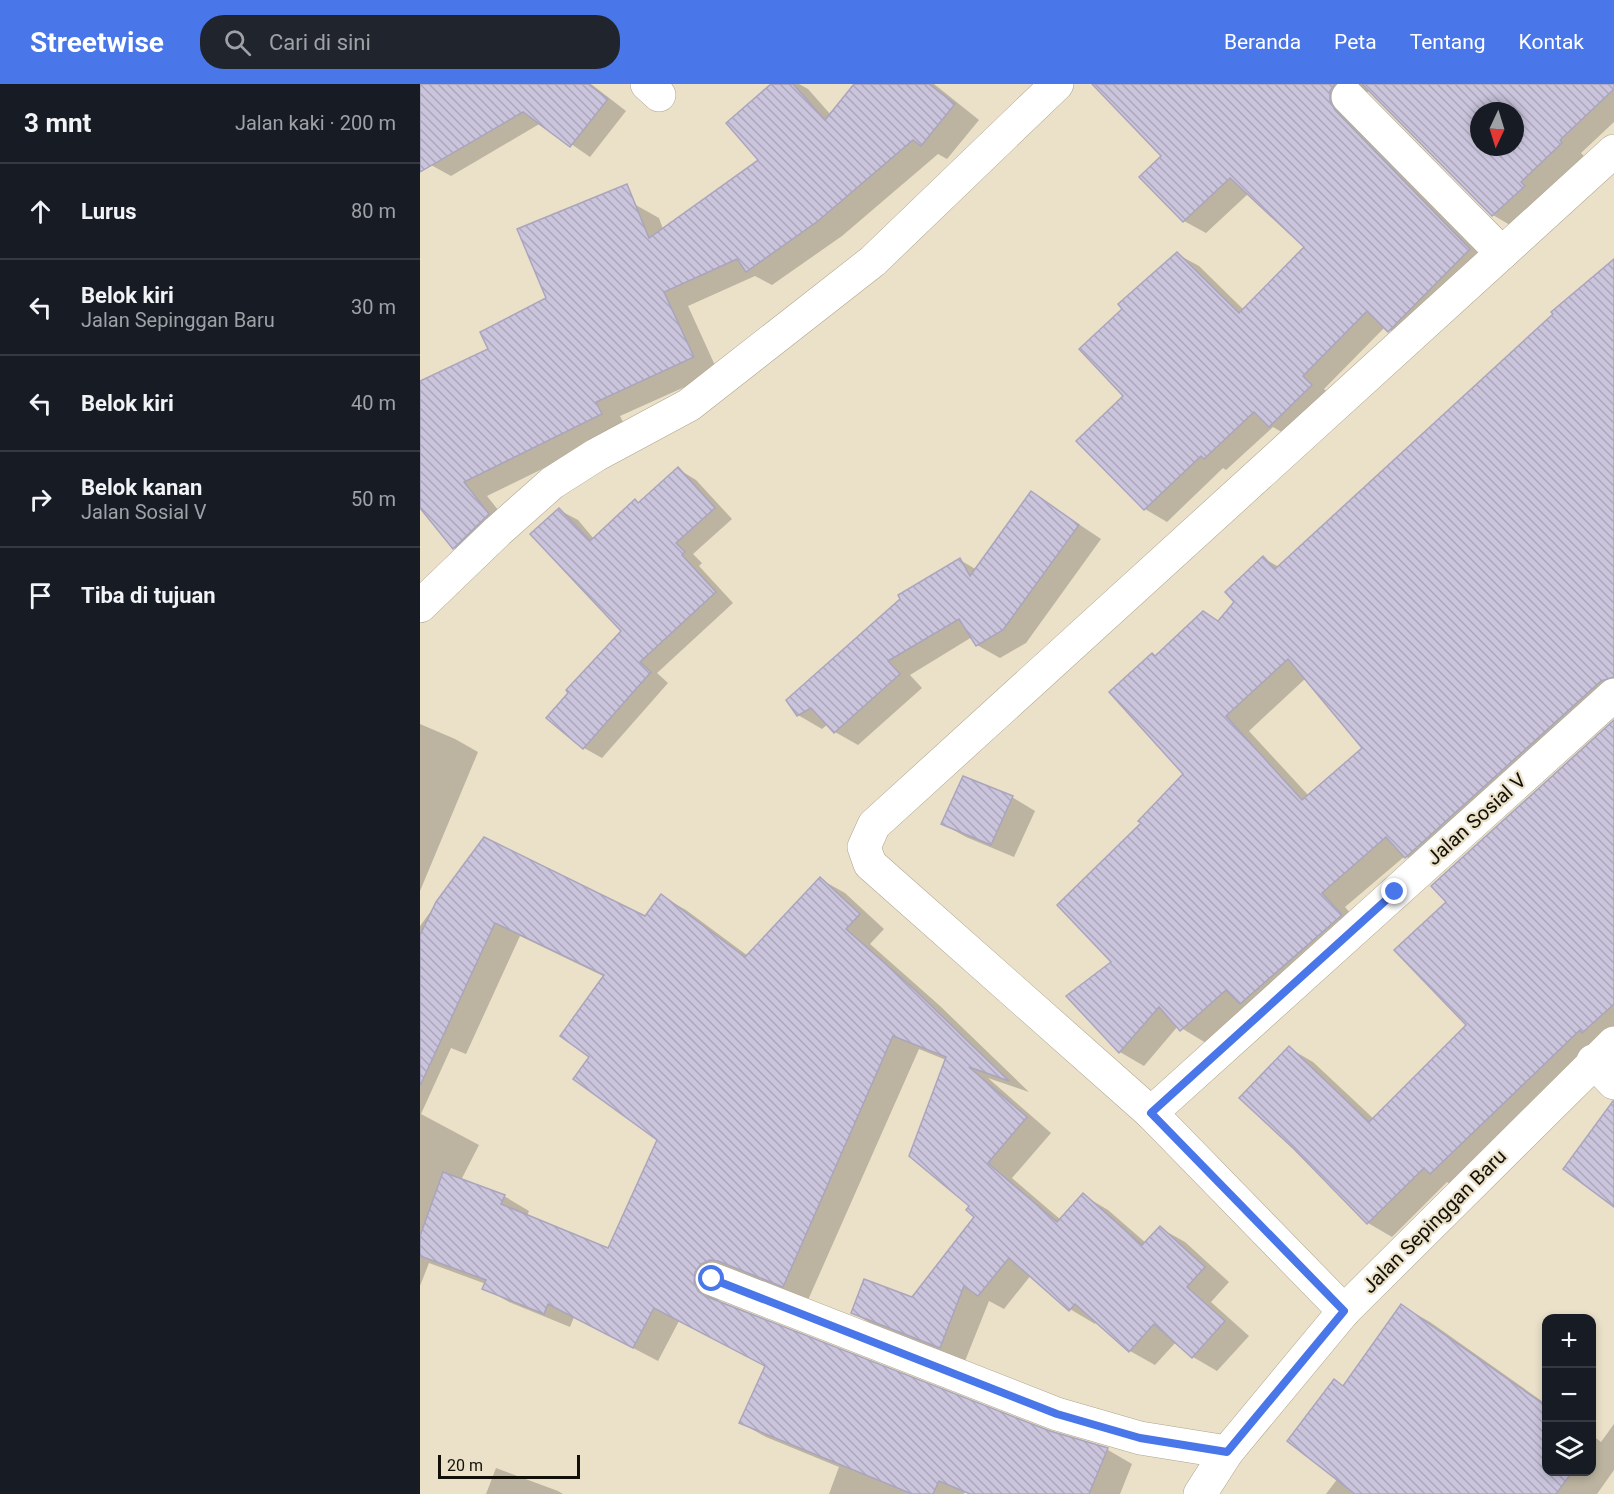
<!DOCTYPE html>
<html lang="id">
<meta charset="utf-8">
<style>
body{margin:0;font-family:Roboto,sans-serif;background:#20242c;color:#f1f3f6}
.controls{position:absolute;right:18px;bottom:18px;display:grid;overflow:hidden;border-radius:12px;box-shadow:0 3px 9px #0003}
.controls button{width:54px;height:54px;display:grid;place-items:center;padding:0;border:0;border-bottom:2px solid #363941;background:#171b24;color:#f1f3f6;font:30px sans-serif}
.compass{position:absolute;left:1050px;top:18px;width:54px;height:54px;border-radius:50%;background:#171b24;box-shadow:0 3px 9px #0003;rotate:184deg}
.scale{position:absolute;left:18px;bottom:15px;width:142px;box-sizing:border-box;padding-left:6px;border:3px solid #120f07;border-top:0;font-size:16px;line-height:21px;white-space:nowrap;color:#120f07;-webkit-text-stroke:4px #ebe1c9;paint-order:stroke}
.stop{position:absolute;width:18px;height:18px;margin:-14px;border:4px solid #4976e8;border-radius:50%;background:#fff}
.stop.end{background:#4976e8;border-color:#fff;box-shadow:0 2px 6px #0008}
.list{margin:0;padding:0;list-style:none}
h2{display:flex;justify-content:space-between;align-items:center;height:78px;margin:0;padding:0 24px;font-size:26px}
h2 small{font-size:20px;font-weight:400;color:#9ea1a6}
.list li{display:grid;grid-template-columns:39px 1fr auto;gap:18px;align-items:center;box-sizing:border-box;height:96px;padding:0 24px;border-top:2px solid #363941}
.list b{display:block;font-size:22px;white-space:nowrap}
.list p{margin:0;font-size:20px;white-space:nowrap;color:#9ea1a6}
.list em{font-size:20px;font-style:normal;color:#9ea1a6}
.icon{flex:none;width:33px;height:33px;fill:none;stroke:currentColor;stroke-width:2;stroke-linecap:round;stroke-linejoin:round}
.map{position:relative;flex:none;width:1194px;height:1410px;overflow:hidden}
header{display:flex;align-items:center;gap:36px;box-sizing:border-box;height:84px;padding:0 30px;background:#4976e8;color:#fff}
header strong{font-size:28px}
nav{display:flex;gap:33px;margin-inline-start:auto;font-size:21px}
.search{width:420px;height:54px;background:#20242c;display:flex;align-items:center;gap:15px;box-sizing:border-box;padding:0 21px;border-radius:24px;color:#9ea1a6;font-size:22px}
main{display:flex}
aside{flex:1;background:#171b24}
.map>svg:first-child{display:block}
.shadow{fill:#0003;fill-rule:evenodd}
.building{fill:url(#building-back-hatch);stroke:#aaa5bc;stroke-width:1.5;fill-rule:evenodd}
.lines{fill:none;stroke-linecap:round;stroke-linejoin:round}
.minor-casing{stroke:#ada48d;stroke-width:34}
.minor{stroke:#fff;stroke-width:33}
.route{stroke:#4976e8;stroke-width:8}
.labels{text-anchor:middle;stroke-width:4.5;stroke-linejoin:round;paint-order:stroke}
.street-label{font-size:20px;fill:#120f07;stroke:#ebe1c9}
</style>
<header>
<strong>Streetwise</strong>
<div class="search"><svg class="icon" aria-label="search" viewBox="0 0 24 24"><circle cx="10" cy="10" r="6"/><path d="M15 15l6 6"/></svg>Cari di sini</div>
<nav><a>Beranda</a><a>Peta</a><a>Tentang</a><a>Kontak</a></nav>
</header>
<main>
<aside>
<h2>3 mnt<small>Jalan kaki · 200 m</small></h2>
<ul class="list">
<li><svg class="icon" aria-label="ahead" viewBox="0 0 24 24"><path d="M12 20V5M6 11l6-6 6 6"/></svg><div><b>Lurus</b></div><em>80 m</em></li>
<li><svg class="icon" aria-label="left" viewBox="0 0 24 24"><path d="M17 20v-9H6M10 6l-5 5 5 5"/></svg><div><b>Belok kiri</b><p>Jalan Sepinggan Baru</p></div><em>30 m</em></li>
<li><svg class="icon" aria-label="left" viewBox="0 0 24 24"><path d="M17 20v-9H6M10 6l-5 5 5 5"/></svg><div><b>Belok kiri</b></div><em>40 m</em></li>
<li><svg class="icon" aria-label="right" viewBox="0 0 24 24"><path d="M7 20v-9h11M14 6l5 5-5 5"/></svg><div><b>Belok kanan</b><p>Jalan Sosial V</p></div><em>50 m</em></li>
<li><svg class="icon" aria-label="arrive" viewBox="0 0 24 24"><path d="M6 21V4h12l-3 4 3 4H6"/></svg><div><b>Tiba di tujuan</b></div></li>
</ul>
</aside>
<div class="map">
<svg width="1194" height="1410" viewBox="0 0 1194 1410">
<defs>
<pattern id="building-back-hatch" width="6" height="6" patternUnits="userSpaceOnUse" patternTransform="scale(1.5)"><rect width="6" height="6" fill="#cac4dc"/><path d="M-1 5l2 2M0 0l6 6M5-1l2 2" fill="none" stroke="#aca7bb"/></pattern>
</defs>
<rect width="100%" height="100%" fill="#ebe1c9"/>
<g class="shadow">
<path d="M0,0H171L206,27L170,73L121,39L31,92L11,81L0,63Z"/>
<path d="M353,0H379L388,5L411,31L436,0H514L559,36L527,75L518,70L422,152L352,201L335,192L268,222L298,288L200,332L206,344L67,412L93,445L58,478L34,464L0,421V298L70,266L128,215L214,120L239,134L243,145L340,77Z"/>
<path d="M680,0H1194V38L1161,69L1164,72L1122,111L1095,144L1073,131L950,7L937,12L1071,178L991,259L965,243L904,305L913,314L872,354L853,343L806,386L803,384L747,438L725,425L706,312L704,225L757,170L779,182L824,226L886,163L829,109L786,149L764,137L743,72ZM1059,27H1095V63H1059Z"/>
<path d="M1194,177V621L1011,787L985,772L925,823L945,846L786,959L758,942L724,982L700,968L694,878L723,739L765,690L736,573L799,538L816,518L843,474L859,483L1135,230L1133,228ZM886,594L944,664L889,712L829,647Z"/>
<path d="M258,385L276,396L312,435L273,470L282,479L279,482L313,519L237,589L248,599L182,674L164,664L203,547L139,426L158,436L174,455L215,417L219,419Z"/>
<path d="M612,409L681,455L606,559L580,574L557,561L552,553L490,591L502,604L438,661L415,648L408,640L402,645L378,631L540,476L557,486Z"/>
<path d="M1194,638V956L1035,1103L1027,1098L972,1153L948,1139L875,1064L869,964L893,978L954,1035L1048,941L1028,818Z"/>
<path d="M0,640L35,655L58,668L0,807Z"/>
<path d="M544,694L592,713L615,727L594,773L546,753L523,740Z"/>
<path d="M64,755L226,833L241,812L266,826L328,872L400,795L425,809L464,845L450,860L519,921L609,1008L568,994L631,1049L592,1094L641,1136L663,1111L688,1126L726,1159L740,1144L765,1158L809,1198L791,1218L829,1252L797,1287L773,1273L756,1258L735,1281L710,1267L677,1237L675,1240L650,1225L611,1191L584,1225L569,1217L545,1277L457,1243L433,1229L492,1215L556,1133L551,1122L526,976L499,965L388,1216L298,1214L301,1220L576,1333L544,1410H409L419,1383L346,1353L321,1339L347,1283L259,1237L238,1277L154,1233L150,1243L89,1218L64,1204L66,1200L9,1179L0,1202V842ZM100,852L185,893L171,973L239,1055L189,1166L107,1132L109,1127L84,1112L41,1096L59,1061L1,1030L31,964L46,970Z"/>
<path d="M981,1222L1010,1238L1126,1320V1388H1172V1351L1181,1358L1194,1340V1386L1177,1410H906L918,1394L924,1303Z"/>
<path d="M608,1340L688,1366L712,1380L700,1410H586Z"/>
<path d="M76,1384L138,1407L143,1410H66Z"/>
</g>
<g class="building">
<path d="M0,0H168L188,15L150,63L103,28L0,88Z"/>
<path d="M351,0H373L405,36L434,0H509L535,20L501,62L493,56L398,137L326,188L317,175L244,208L274,273L176,318L182,330L44,398L69,430L33,465L0,424V297L68,265L60,248L126,214L97,145L207,100L229,154L338,76L306,39Z"/>
<path d="M672,0H915L910,7V17L915,26L1050,165L968,248L947,227L883,292L892,301L849,343L834,328L784,375L781,372L724,426L656,357L703,312L659,265L702,225L698,220L757,168L819,229L884,163L810,94L763,138L719,93L741,72Z"/>
<path d="M942,0H1194V5L1140,56L1142,59L1101,98L1105,102L1072,132ZM1059,27H1095V63H1059Z"/>
<path d="M1194,175V593L1181,597L985,774L966,753L902,809L922,831L820,920L806,906L760,947L739,923L699,969L646,912L691,878L637,821L721,739L718,737L763,690L689,608L732,569L735,572L783,527L798,537L814,518L805,508L843,472L855,485L1133,230L1131,228ZM868,575L942,664L882,716L806,632Z"/>
<path d="M258,383L295,424L256,459L265,468L262,471L296,508L220,578L231,588L163,665L126,634L148,609L146,606L201,547L110,450L139,424L170,457L215,415L218,419Z"/>
<path d="M611,407L659,441L583,546L556,562L539,535L468,577L480,590L414,649L391,624L377,632L366,616L480,515L478,511L540,474L550,492Z"/>
<path d="M1194,636V920L1162,949L1160,946L1010,1090L1004,1084L947,1140L874,1065L819,1014L869,962L949,1038L1046,941L974,866L1026,818L1011,802Z"/>
<path d="M543,692L593,712L571,761L521,740Z"/>
<path d="M64,753L225,832L241,810L325,873L400,793L440,830L426,845L494,905L589,997L549,983L607,1033L568,1079L637,1138L663,1109L722,1161L740,1142L785,1183L767,1203L805,1237L772,1274L734,1240L709,1268L655,1220L649,1227L589,1174L558,1212L544,1202L520,1264L431,1229L444,1195L492,1213L554,1133L546,1126L549,1122L489,1072L526,973L473,952L363,1203L298,1177L290,1176L281,1180L275,1188L274,1198L278,1207L285,1212L630,1347L688,1364L669,1410H550L519,1397L513,1410H492L319,1339L345,1282L234,1224L213,1264L128,1220L124,1230L62,1205L66,1196L0,1172V1152L23,1088L85,1111L81,1120L188,1164L237,1056L153,995L169,973L140,952L184,891L75,839L0,1002V851L16,818Z"/>
<path d="M1193,1017H1194V1123L1143,1085Z"/>
<path d="M981,1220L1126,1322V1388H1152L1136,1410H935L867,1357L914,1295L923,1302Z"/>
</g>
<g class="lines">
<defs>
<g id="minor">
<path d="M227,0L239,11"/>
<path d="M928,13L1082,169"/>
<path d="M0,522L78,447L132,399L176,371L269,321L453,177L637,0"/>
<path d="M1173,977L1194,999"/>
<path d="M731,1029L1194,611"/>
<path d="M292,1195L637,1330L720,1354L807,1368"/>
<path d="M924,1227L731,1029L450,780L444,763L454,741L1194,67"/>
<path d="M780,1410L807,1368L924,1227L1194,959"/>
</g>
</defs>
<use href="#minor" class="minor-casing"/>
<use href="#minor" class="minor"/>
</g>
<g class="lines">
<path class="route" d="M292,1195L637,1330L720,1354L807,1368L924,1227L731,1029L975,808"/>
</g>
<g class="labels">
<g class="street-label">
<text transform="translate(1056 735) rotate(-42)" y="7">Jalan Sosial V</text>
<text transform="translate(1014 1137) rotate(-45)" y="7">Jalan Sepinggan Baru</text>
</g>
</g>
</svg>
<div class="controls">
<button>+</button>
<button>−</button>
<button><svg class="icon" aria-label="layers" viewBox="0 0 24 24"><path d="M12 4l9 5-9 5-9-5zM3 14l9 5 9-5"/></svg></button>
</div>
<svg class="compass" viewBox="-18 -18 36 36"><path d="M0-13l5 13h-10z" fill="#e53935"/><path d="M0 13l5-13h-10z" fill="#9ea1a6"/></svg>
<div class="scale">20 m</div>
<div class="stop" style="left:292px;top:1195px"></div>
<div class="stop end" style="left:975px;top:808px"></div>
</div>
</main>
